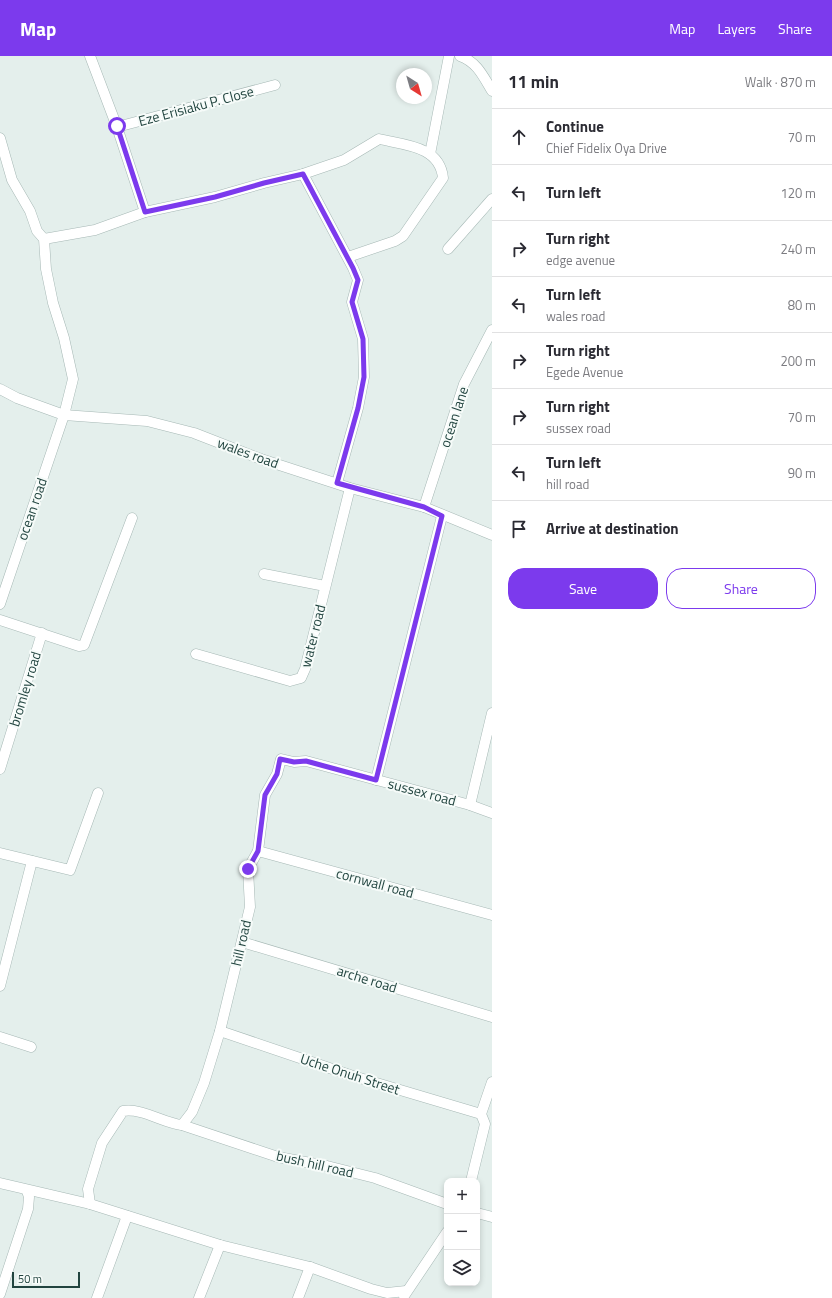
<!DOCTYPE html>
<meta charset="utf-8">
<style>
body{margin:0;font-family:"Titillium Web",sans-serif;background:#f2f2f3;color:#2b2b33}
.controls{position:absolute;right:12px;bottom:12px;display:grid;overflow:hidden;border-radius:8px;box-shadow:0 2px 6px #0003}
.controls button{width:36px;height:36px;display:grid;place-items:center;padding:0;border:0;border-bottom:1px solid #e1e1e2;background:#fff;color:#2b2b33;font:20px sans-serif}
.compass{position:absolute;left:396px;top:12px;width:36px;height:36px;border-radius:50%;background:#fff;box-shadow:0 2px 6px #0003;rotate:143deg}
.scale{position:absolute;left:12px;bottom:10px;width:68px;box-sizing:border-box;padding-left:4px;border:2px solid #21443f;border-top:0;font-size:11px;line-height:14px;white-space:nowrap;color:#21443f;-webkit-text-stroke:3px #f6fbf9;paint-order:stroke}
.stop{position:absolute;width:12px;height:12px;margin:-9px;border:3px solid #7c3aed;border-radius:50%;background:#fff}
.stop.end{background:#7c3aed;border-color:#fff;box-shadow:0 1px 4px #0008}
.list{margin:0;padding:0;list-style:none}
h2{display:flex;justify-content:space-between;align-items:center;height:52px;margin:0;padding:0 16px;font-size:17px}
h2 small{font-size:13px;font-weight:400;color:#7c7c81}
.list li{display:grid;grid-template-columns:26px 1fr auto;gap:12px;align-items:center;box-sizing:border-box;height:56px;padding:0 16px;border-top:1px solid #e1e1e2}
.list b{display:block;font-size:15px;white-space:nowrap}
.list p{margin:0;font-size:13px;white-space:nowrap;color:#7c7c81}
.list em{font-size:13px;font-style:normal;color:#7c7c81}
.actions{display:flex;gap:8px;padding:12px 16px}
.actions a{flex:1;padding:9px 0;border:1px solid #7c3aed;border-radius:16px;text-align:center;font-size:14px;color:#7c3aed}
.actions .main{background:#7c3aed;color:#fff}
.icon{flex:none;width:22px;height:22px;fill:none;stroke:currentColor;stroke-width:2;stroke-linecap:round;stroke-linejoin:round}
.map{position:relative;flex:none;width:492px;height:1242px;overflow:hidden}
header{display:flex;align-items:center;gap:24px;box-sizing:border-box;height:56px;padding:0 20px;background:#7c3aed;color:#fff}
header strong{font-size:19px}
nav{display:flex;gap:22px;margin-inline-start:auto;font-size:14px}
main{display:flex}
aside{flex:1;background:#fff}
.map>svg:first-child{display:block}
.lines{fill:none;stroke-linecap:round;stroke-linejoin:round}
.minor-casing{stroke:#a6b8b5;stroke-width:11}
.minor{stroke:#fff;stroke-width:10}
.route{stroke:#7c3aed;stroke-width:5}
.labels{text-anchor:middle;stroke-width:4;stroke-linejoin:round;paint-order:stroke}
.street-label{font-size:14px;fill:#21443f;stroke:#f6fbf9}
</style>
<header>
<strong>Map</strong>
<nav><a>Map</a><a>Layers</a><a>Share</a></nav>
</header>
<main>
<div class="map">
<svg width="492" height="1242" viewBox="0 0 492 1242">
<rect width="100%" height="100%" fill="#e4efec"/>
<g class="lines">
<defs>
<g id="minor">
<path d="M90,0L117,71L145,156"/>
<path d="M460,0C477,6 483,20 492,35"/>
<path d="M117,71L275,29"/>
<path d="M0,82L12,124L30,155L37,175L44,183L46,213L53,247L64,282L73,323L64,359L0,548"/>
<path d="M430,98L449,0"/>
<path d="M303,118L353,212L358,224L352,246L363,283L364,321L358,352L337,427"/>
<path d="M44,183L95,174L145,156L215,141L264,127L303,118L344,104L379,83C405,89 440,90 443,122L403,180L395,185L348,201"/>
<path d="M448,193L492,143"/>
<path d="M0,333L17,342L64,359L147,365L194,377L261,403L350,432L424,451L492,479"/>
<path d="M424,451L464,328L492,274"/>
<path d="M264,518L325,530"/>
<path d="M0,564L79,590L84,589L132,462"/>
<path d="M196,598L290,625L301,622L305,613L350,432"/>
<path d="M0,713L42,577"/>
<path d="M376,724L442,460"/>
<path d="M470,749L492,657"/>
<path d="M258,795L492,859"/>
<path d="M0,797L70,814L98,737"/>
<path d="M242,886L492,961"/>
<path d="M0,930L32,805"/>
<path d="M220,975L353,1020L481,1058"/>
<path d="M0,981L31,991"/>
<path d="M182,1069L192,1056L204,1027L220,975L250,851L248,813L258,795L265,739L277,718L281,703L294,706L306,705L470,749L492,757"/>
<path d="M471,1125L485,1068L481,1058L492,1026"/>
<path d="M0,1127L90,1148L220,1189L310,1211L371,1233L387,1237L406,1235"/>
<path d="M90,1148L88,1133L102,1087L123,1055C143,1052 163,1067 182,1069L278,1101L327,1110L375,1122L447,1148"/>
<path d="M477,1157L492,1161"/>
<path d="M0,1238L28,1153L29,1141L27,1135"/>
<path d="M404,1240L447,1176"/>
<path d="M97,1242L127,1160"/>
<path d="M199,1242L220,1189"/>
<path d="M298,1242L310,1211"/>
</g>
</defs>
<use href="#minor" class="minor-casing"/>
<use href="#minor" class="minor"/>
</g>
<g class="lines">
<path class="route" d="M117,70L145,156L215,141L264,127L303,118L353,212L358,224L352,246L363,283L364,321L358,352L337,427L424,451L442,460L376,724L306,705L294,706L280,703L277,718L265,739L258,795L248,813"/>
</g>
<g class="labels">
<g class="street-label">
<text transform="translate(196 50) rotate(-15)" y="5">Eze Erisiaku P. Close</text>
<text transform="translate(454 361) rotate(-72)" y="5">ocean lane</text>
<text transform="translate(248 397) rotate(20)" y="5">wales road</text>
<text transform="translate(32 453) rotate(-71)" y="5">ocean road</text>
<text transform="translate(313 580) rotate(-76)" y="5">water road</text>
<text transform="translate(25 633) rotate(-73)" y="5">bromley road</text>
<text transform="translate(422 736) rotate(15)" y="5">sussex road</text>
<text transform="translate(375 827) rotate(15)" y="5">cornwall road</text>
<text transform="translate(241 887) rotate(-77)" y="5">hill road</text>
<text transform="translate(367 923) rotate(17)" y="5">arche road</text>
<text transform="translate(350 1018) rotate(18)" y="5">Uche Onuh Street</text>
<text transform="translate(315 1108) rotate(13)" y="5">bush hill road</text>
</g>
</g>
</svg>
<div class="controls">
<button>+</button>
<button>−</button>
<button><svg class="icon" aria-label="layers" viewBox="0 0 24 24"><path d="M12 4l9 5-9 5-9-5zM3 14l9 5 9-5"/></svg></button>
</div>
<svg class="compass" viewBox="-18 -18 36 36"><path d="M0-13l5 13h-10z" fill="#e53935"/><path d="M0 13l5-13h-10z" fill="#7c7c81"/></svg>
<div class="scale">50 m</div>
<div class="stop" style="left:117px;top:70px"></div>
<div class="stop end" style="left:248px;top:813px"></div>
</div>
<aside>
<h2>11 min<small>Walk · 870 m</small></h2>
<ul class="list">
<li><svg class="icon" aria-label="ahead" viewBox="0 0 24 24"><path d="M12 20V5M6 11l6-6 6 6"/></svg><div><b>Continue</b><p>Chief Fidelix Oya Drive</p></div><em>70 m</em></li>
<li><svg class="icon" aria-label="left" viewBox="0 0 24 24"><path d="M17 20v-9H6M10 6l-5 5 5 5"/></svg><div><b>Turn left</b></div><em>120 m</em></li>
<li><svg class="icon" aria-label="right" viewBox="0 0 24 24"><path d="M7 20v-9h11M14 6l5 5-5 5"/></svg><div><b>Turn right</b><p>edge avenue</p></div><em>240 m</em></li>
<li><svg class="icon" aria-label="left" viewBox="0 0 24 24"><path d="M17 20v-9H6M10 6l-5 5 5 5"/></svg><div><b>Turn left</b><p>wales road</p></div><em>80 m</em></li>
<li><svg class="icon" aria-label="right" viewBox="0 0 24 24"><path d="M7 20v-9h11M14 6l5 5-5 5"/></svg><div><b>Turn right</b><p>Egede Avenue</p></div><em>200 m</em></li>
<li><svg class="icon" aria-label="right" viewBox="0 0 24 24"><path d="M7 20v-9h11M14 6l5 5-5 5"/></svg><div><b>Turn right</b><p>sussex road</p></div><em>70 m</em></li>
<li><svg class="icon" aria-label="left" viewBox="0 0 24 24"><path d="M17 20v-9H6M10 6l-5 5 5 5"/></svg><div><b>Turn left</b><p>hill road</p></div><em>90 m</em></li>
<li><svg class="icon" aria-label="arrive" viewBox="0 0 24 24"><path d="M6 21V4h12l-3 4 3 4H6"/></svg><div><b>Arrive at destination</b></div></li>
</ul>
<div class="actions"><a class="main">Save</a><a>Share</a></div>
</aside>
</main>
